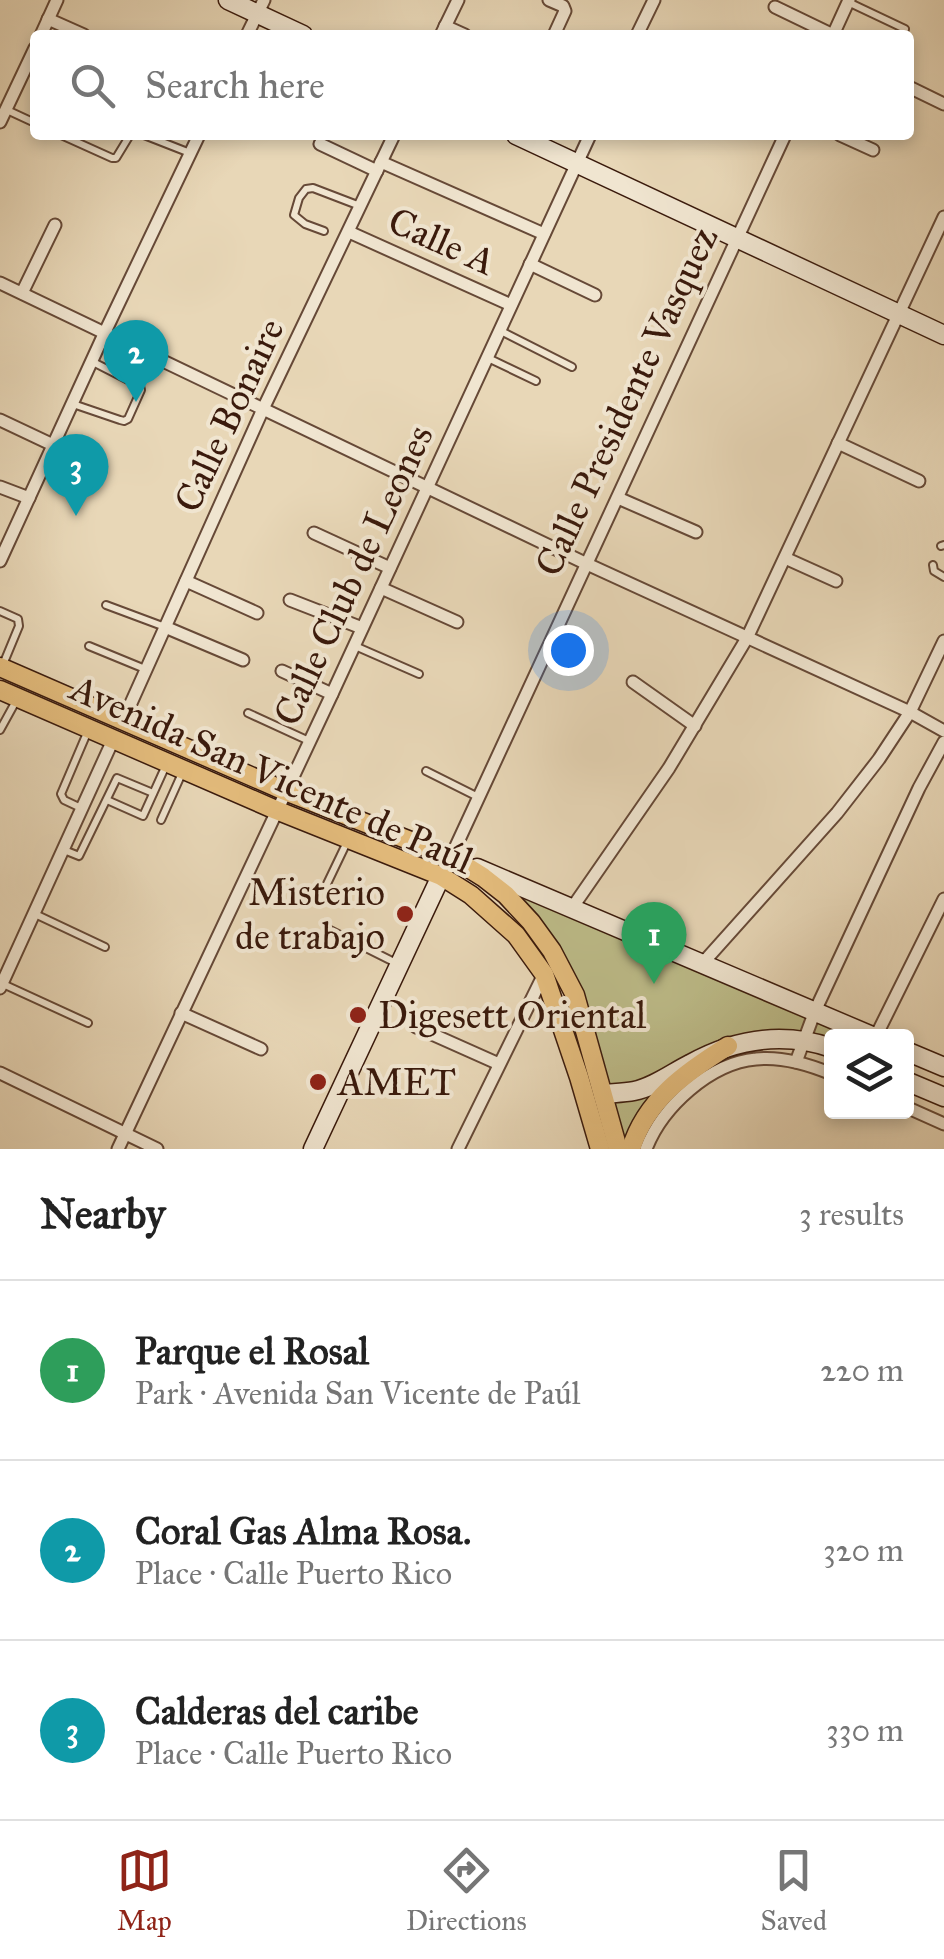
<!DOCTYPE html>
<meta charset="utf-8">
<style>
body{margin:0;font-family:"IM FELL Great Primer",serif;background:#f6f6f6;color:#222}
.controls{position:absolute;right:30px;bottom:30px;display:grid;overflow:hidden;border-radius:10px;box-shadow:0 5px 15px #0003}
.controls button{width:90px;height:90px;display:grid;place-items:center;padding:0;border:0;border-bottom:2px solid #e0e0e0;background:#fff;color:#222;font:50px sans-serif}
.you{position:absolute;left:568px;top:650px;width:35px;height:35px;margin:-25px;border:8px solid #fff;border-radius:50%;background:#1a73e8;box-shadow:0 0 0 15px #1a73e833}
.badge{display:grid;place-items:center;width:65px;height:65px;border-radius:50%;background:#8f2418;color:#fff;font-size:32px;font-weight:700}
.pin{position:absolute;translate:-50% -82px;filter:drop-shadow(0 2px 5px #0008)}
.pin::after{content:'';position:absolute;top:52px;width:35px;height:30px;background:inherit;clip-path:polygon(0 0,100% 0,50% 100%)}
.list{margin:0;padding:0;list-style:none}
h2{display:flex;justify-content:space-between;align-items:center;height:130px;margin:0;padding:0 40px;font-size:42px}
h2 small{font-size:32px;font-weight:400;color:#767676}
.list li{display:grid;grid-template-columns:65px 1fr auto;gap:30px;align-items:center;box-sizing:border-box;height:180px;padding:0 40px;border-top:2px solid #e0e0e0}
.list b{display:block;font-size:38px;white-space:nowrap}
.list p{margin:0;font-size:32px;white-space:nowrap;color:#767676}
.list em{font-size:32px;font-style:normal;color:#767676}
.icon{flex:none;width:55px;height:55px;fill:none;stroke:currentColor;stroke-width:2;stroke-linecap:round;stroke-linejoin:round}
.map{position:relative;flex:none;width:944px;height:1149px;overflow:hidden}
.search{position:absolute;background:#fff;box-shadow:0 5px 15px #0003;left:30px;right:30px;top:30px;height:110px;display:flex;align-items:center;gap:25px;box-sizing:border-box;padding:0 35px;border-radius:10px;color:#767676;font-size:38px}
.sheet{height:670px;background:#fff}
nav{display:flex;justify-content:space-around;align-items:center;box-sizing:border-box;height:140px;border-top:2px solid #e0e0e0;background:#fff;font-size:28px;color:#767676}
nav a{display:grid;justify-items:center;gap:5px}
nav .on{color:#8f2418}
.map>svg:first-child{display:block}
.green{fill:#bdbc89;stroke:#7c6b4a;stroke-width:2.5}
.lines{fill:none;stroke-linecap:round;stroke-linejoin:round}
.lane-casing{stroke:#664937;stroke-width:10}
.street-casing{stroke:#664937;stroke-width:15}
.secondary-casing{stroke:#3a1a0c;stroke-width:21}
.primary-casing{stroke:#3a1a0c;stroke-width:21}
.lane{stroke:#f0e5d0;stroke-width:6}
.street{stroke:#f0e5d0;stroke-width:11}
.secondary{stroke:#f0e5d0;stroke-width:18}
.primary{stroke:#e4bc7c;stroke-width:18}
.poi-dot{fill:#8f2418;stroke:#f0e5d0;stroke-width:4}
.labels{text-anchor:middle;stroke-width:8;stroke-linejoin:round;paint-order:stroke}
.street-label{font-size:38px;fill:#3a1a0c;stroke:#f0e5d0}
.poi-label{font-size:38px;fill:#3a1a0c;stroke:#f0e5d0;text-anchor:start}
</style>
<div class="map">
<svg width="944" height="1149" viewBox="0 0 944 1149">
<rect width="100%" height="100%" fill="#e8d7b7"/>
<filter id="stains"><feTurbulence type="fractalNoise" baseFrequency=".002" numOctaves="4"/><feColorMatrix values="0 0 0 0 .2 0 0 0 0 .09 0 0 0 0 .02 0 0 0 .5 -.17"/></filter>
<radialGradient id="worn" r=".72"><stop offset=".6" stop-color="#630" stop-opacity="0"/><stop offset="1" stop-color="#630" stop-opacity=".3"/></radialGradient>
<g class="green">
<path d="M513,890L855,1036H832L831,1046L771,1035L660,1075L607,1091L583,999Z"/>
<path d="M667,1082L625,1148L611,1099Z"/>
</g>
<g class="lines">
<defs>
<g id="lane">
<path d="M848,2L905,29"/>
<path d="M7,110L35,123"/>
<path d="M61,135L112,158H116L130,135"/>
<path d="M144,135L190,153"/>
<path d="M324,231L305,224L294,215L299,198L306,189L313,188L360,206"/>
<path d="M501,331L572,367"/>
<path d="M488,358L536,381"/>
<path d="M73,404L120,420L124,421L128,419L141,390L140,386L93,362"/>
<path d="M941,546L944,545"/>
<path d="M933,565L934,571L944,577"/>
<path d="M106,605L165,627"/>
<path d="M0,611L18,619L19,626L2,667"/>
<path d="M89,646L145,669"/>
<path d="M355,646L419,674"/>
<path d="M248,713L309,741"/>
<path d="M0,730L16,701"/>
<path d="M426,771L478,797"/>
<path d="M107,800L143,816L167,763"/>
<path d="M81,808L64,800L61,794L87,733"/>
<path d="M161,820L183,771"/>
<path d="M64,850L79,856L117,778L153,793"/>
<path d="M325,888L348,840"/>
<path d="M35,914L105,947"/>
<path d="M330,930L398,964"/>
<path d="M3,984L88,1023"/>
</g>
<g id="street">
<path d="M549,0L563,6L565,11L554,35"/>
<path d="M775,7L833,35"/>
<path d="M48,19L84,35"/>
<path d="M445,26L465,35"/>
<path d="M41,35L57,0"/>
<path d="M247,35L264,0"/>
<path d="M441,35L458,0"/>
<path d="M637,35L654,0"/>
<path d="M833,35L849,0"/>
<path d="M911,88L944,104"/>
<path d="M0,122L35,48"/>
<path d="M840,135L873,150"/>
<path d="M320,144L377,171"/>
<path d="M381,162L544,234"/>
<path d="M349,232L511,305"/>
<path d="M530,264L595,295"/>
<path d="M0,283L587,564L910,712L944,731"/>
<path d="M22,293L55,225"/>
<path d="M0,420L53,445"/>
<path d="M838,443L919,481"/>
<path d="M0,487L29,498"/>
<path d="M618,498L696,532"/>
<path d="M314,533L390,568"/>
<path d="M785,558L836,581"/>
<path d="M0,561L105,332L199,135"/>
<path d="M186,581L257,613"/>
<path d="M381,588L457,622"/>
<path d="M290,600L362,628"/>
<path d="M165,627L243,660"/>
<path d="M282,671L332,694"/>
<path d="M633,682L695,726"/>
<path d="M123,721L263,409L394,135"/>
<path d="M451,857L785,135"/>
<path d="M572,908L669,768L747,638L944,217"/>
<path d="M702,964L837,813L879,759L910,712L944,641"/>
<path d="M0,988L113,740"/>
<path d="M181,1013L261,1049"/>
<path d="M416,1027L499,1064"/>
<path d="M876,1036L944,899"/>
<path d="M796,1062L815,1011L919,788L944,742"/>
<path d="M0,1073L157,1149"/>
<path d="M906,1107L944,1124"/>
<path d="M118,1149L332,694L590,135"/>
<path d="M458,1149L544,974"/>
<path d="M646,1149C662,1107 710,1063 756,1059C782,1056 808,1064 832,1074"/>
</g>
<g id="secondary">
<path d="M228,0L303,35"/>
<path d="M516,135L944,335"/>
<path d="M477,868L872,1036"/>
<path d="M906,1051L944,1067"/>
<path d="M906,1081L944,1097"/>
<path d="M603,1094C613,1093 624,1093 634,1091C654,1087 672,1073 690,1064C735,1039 782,1031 832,1048"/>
<path d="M313,1149L441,876"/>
</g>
<g id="primary">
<path d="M0,667L285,791L451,857L483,877L506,895L531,922L552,951L575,995L618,1149"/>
<path d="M0,690L276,810L441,876L471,895L516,935L544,974L579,1077L600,1149"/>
<path d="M631,1149C646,1100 686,1072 728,1046"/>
</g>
</defs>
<use href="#lane" class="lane-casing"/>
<use href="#street" class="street-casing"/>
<use href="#secondary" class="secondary-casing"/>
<use href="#primary" class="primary-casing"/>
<use href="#lane" class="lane"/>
<use href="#street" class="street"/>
<use href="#secondary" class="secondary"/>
<use href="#primary" class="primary"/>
</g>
<g class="poi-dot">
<circle cx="405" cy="914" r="10"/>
<circle cx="358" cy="1015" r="10"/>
<circle cx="318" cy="1082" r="10"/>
</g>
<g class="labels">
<g class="street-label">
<text transform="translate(442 241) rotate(24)" y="13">Calle A</text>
<text transform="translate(626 401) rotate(-65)" y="13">Calle Presidente Vasquez</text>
<text transform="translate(229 415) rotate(-65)" y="13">Calle Bonaire</text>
<text transform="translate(353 575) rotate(-65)" y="13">Calle Club de Leones</text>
<text transform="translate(272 774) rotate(24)" y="13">Avenida San Vicente de Paúl</text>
</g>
<g class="poi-label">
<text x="385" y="905" text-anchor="end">Misterio<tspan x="385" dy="44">de trabajo</tspan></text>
<text x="378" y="1028">Digesett Oriental</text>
<text x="338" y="1095">AMET</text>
</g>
</g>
<rect width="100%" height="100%" filter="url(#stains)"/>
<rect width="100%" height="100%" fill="url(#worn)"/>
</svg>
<div class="controls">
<button><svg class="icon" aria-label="layers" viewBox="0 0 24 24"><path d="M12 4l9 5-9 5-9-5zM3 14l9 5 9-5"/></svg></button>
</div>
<div class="you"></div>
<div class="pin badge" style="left:654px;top:984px;background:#2e9e5b">1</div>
<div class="pin badge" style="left:136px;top:402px;background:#0f9aa8">2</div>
<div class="pin badge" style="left:76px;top:516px;background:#0f9aa8">3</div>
<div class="search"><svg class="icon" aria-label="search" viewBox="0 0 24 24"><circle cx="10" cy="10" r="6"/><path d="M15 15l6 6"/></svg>Search here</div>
</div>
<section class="sheet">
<h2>Nearby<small>3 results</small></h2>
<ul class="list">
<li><span class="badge" style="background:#2e9e5b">1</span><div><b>Parque el Rosal</b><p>Park · Avenida San Vicente de Paúl</p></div><em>220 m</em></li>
<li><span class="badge" style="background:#0f9aa8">2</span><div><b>Coral Gas Alma Rosa.</b><p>Place · Calle Puerto Rico</p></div><em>320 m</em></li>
<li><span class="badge" style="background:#0f9aa8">3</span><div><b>Calderas del caribe</b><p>Place · Calle Puerto Rico</p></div><em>330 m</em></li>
</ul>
</section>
<nav>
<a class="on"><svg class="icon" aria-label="map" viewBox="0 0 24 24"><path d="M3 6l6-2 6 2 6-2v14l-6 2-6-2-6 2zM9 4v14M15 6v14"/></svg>Map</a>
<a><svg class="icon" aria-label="directions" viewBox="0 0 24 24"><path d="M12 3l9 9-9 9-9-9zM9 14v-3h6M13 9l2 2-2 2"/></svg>Directions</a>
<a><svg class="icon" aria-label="saved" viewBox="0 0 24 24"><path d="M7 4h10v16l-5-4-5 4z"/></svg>Saved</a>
</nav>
